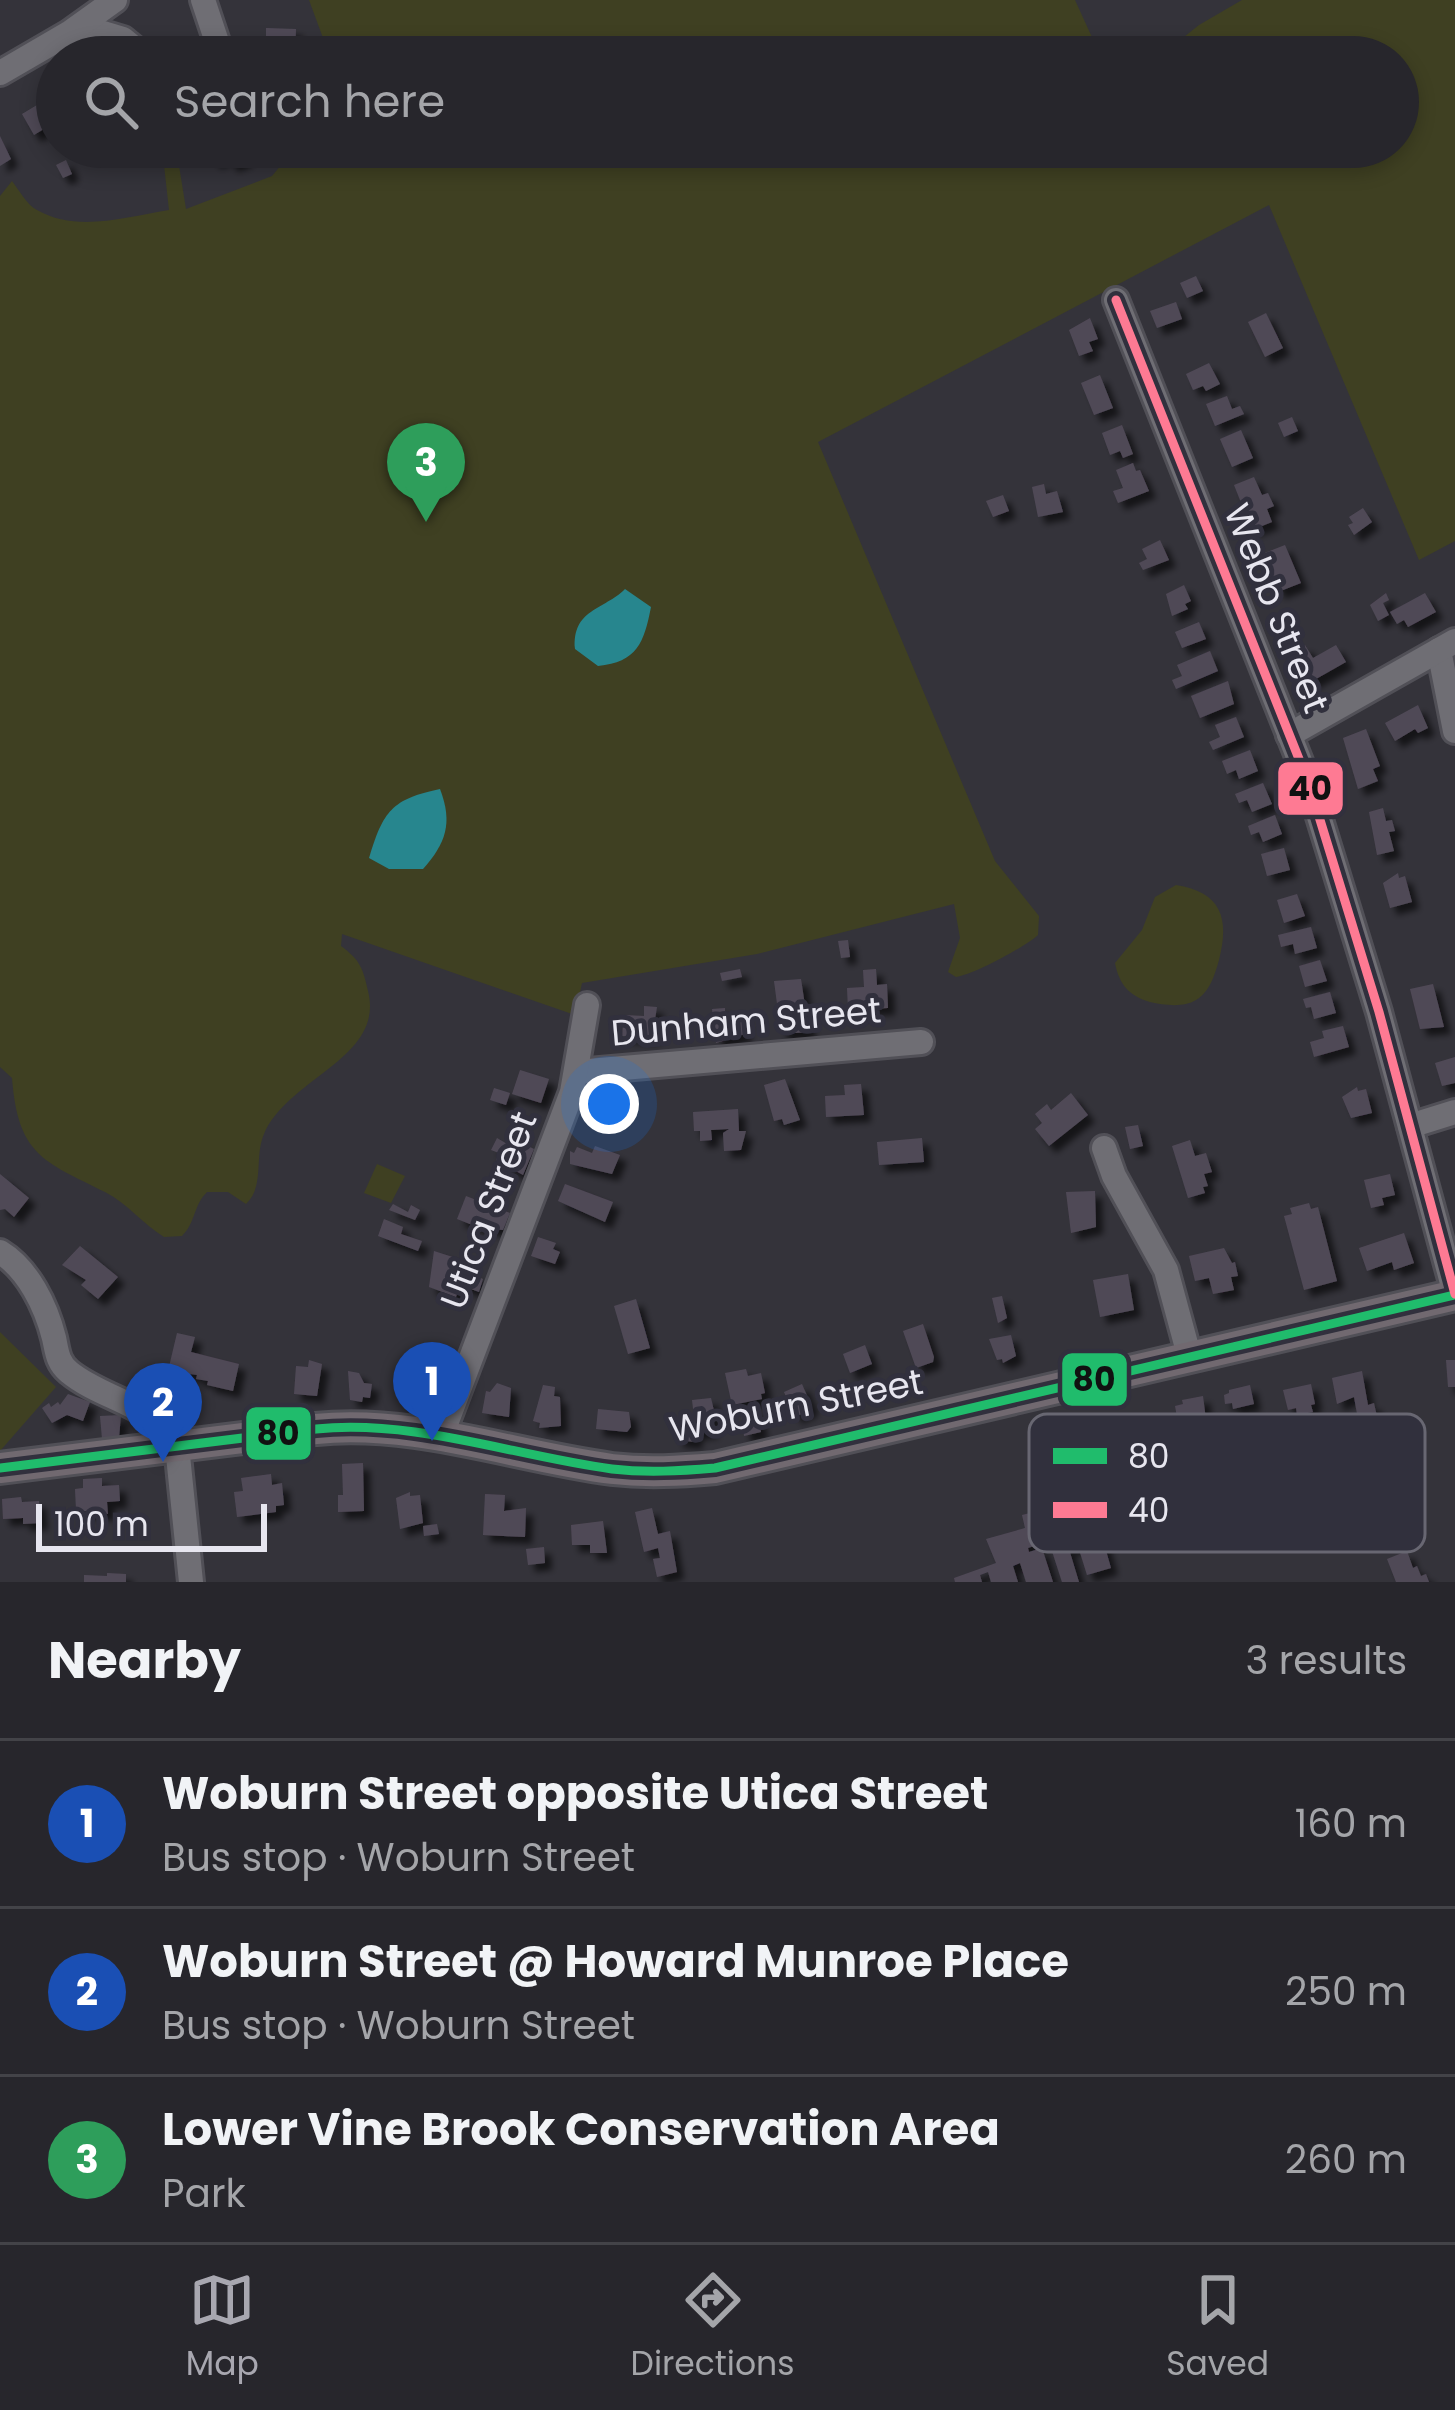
<!DOCTYPE html>
<meta charset="utf-8">
<style>
body{margin:0;font-family:Poppins,sans-serif;background:#333238;color:#f1f3f6}
.scale{position:absolute;left:36px;bottom:30px;width:231px;box-sizing:border-box;padding-left:12px;border:6px solid #e7e6ef;border-top:0;font-size:33px;line-height:42px;white-space:nowrap;color:#e7e6ef;-webkit-text-stroke:9px #31303d;paint-order:stroke}
.you{position:absolute;left:609px;top:1104px;width:42px;height:42px;margin:-30px;border:9px solid #fff;border-radius:50%;background:#1a73e8;box-shadow:0 0 0 18px #1a73e833}
.badge{display:grid;place-items:center;width:78px;height:78px;border-radius:50%;background:#a8a7b0;color:#fff;font-size:39px;font-weight:700}
.pin{position:absolute;translate:-50% -99px;filter:drop-shadow(0 3px 6px #0008)}
.pin::after{content:'';position:absolute;top:63px;width:42px;height:36px;background:inherit;clip-path:polygon(0 0,100% 0,50% 100%)}
.list{margin:0;padding:0;list-style:none}
h2{display:flex;justify-content:space-between;align-items:center;height:156px;margin:0;padding:0 48px;font-size:51px}
h2 small{font-size:39px;font-weight:400;color:#a4a5a9}
.list li{display:grid;grid-template-columns:78px 1fr auto;gap:36px;align-items:center;box-sizing:border-box;height:168px;padding:0 48px;border-top:3px solid #434348}
.list b{display:block;font-size:45px;white-space:nowrap}
.list p{margin:0;font-size:39px;white-space:nowrap;color:#a4a5a9}
.list em{font-size:39px;font-style:normal;color:#a4a5a9}
.icon{flex:none;width:66px;height:66px;fill:none;stroke:currentColor;stroke-width:2;stroke-linecap:round;stroke-linejoin:round}
.map{position:relative;flex:none;width:1455px;height:1582px;overflow:hidden}
.search{position:absolute;background:#27262c;box-shadow:0 6px 18px #0003;left:36px;right:36px;top:36px;height:132px;display:flex;align-items:center;gap:30px;box-sizing:border-box;padding:0 42px;border-radius:66px;color:#a4a5a9;font-size:45px}
.sheet{height:660px;background:#27262c}
nav{display:flex;justify-content:space-around;align-items:center;box-sizing:border-box;height:168px;border-top:3px solid #434348;background:#27262c;font-size:33px;color:#a4a5a9}
nav a{display:grid;justify-items:center;gap:6px}
nav .on{color:#a8a7b0}
.map>svg:first-child{display:block}
.green{fill:#3f4022}
.water{fill:#27868e}
.building{fill:#504957;filter:url(#shadow)}
.lines{fill:none;stroke-linecap:round;stroke-linejoin:round}
.minor-casing{stroke:#515057;stroke-width:30}
.major-casing{stroke:#515057;stroke-width:36}
.minor{stroke:#6f6e74;stroke-width:24}
.major{stroke:#716970;stroke-width:30}
.bus-1-casing{stroke:#31303d;stroke-width:18}
.bus-2-casing{stroke:#31303d;stroke-width:18}
.bus-1{stroke:#20bc6c;stroke-width:9}
.bus-2{stroke:#fe7a93;stroke-width:9}
.labels{text-anchor:middle;stroke-width:10;stroke-linejoin:round;paint-order:stroke}
.street-label{font-size:36px;fill:#e7e6ef;stroke:#31303d}
.key{fill:#31303d;stroke:#686772;stroke-width:3}
.key-label{font-size:33px;fill:#e7e6ef}
.line-badge{stroke:#31303d;stroke-width:4.5}
.pale-badge-label{font-size:33px;text-anchor:middle;font-weight:bold;fill:#111}
</style>
<div class="map">
<svg width="1455" height="1582" viewBox="0 0 1455 1582">
<defs>
<filter id="shadow"><feDropShadow dx="7" dy="7" stdDeviation="3" flood-color="#0009"/></filter>
</defs>
<rect width="100%" height="100%" fill="#34333a"/>
<g class="green">
<path d="M309,0H1075L1101,57H330Z"/>
<path d="M1242,0H1455V541L1419,560L1269,205L818,442L995,861L1039,916L1038,935C1025,947 973,975 956,977L948,972L960,938L954,904L757,954L582,983L575,1015L342,934L341,946C360,960 363,968 368,991C385,1058 289,1077 264,1134C254,1157 265,1186 246,1204L228,1192H207C193,1206 196,1222 182,1236L164,1237C143,1224 128,1204 105,1192C43,1161 18,1155 12,1078L0,1067V196L12,181C19,190 27,205 37,210C77,233 125,217 169,210L162,147H176L186,209L272,176L296,147H1398V57H1159L1199,25Z"/>
<path d="M1176,885C1221,892 1230,918 1219,960C1215,974 1210,992 1196,1000C1183,1008 1164,1005 1150,1002C1129,996 1119,984 1115,963L1142,930L1155,897Z"/>
<path d="M377,1164L405,1176L391,1203L364,1193Z"/>
<path d="M0,1332L56,1387L0,1451Z"/>
</g>
<g class="water">
<path d="M625,589L651,607C644,643 637,662 598,666L575,649C572,609 604,610 625,589Z"/>
<path d="M440,789C453,823 446,843 423,869H389L369,858C383,811 392,799 440,789Z"/>
</g>
<g class="building">
<path d="M266,28L296,29L295,57H271V47H266Z"/>
<path d="M57,93V121L34,135L22,114Z"/>
<path d="M0,136L11,159L0,166Z"/>
<path d="M207,147H252L242,151L246,159L231,165L227,156L214,162Z"/>
<path d="M66,160L72,174L63,178L56,165Z"/>
<path d="M1196,276L1203,291L1187,298L1180,283Z"/>
<path d="M1176,302L1182,319L1157,328L1150,311Z"/>
<path d="M1266,313L1283,348L1265,357L1248,322Z"/>
<path d="M1090,318L1098,339L1089,342L1093,351L1079,356L1069,330Z"/>
<path d="M1209,363L1220,384L1206,391L1203,386L1193,390L1186,374Z"/>
<path d="M1100,375L1113,408L1094,415L1081,383Z"/>
<path d="M1227,396L1232,409L1240,406L1244,414L1215,426L1206,404Z"/>
<path d="M1292,417L1298,431L1284,437L1278,423Z"/>
<path d="M1122,425L1133,454L1123,458L1120,451L1110,455L1102,433Z"/>
<path d="M1241,430L1253,458L1232,467L1220,439Z"/>
<path d="M1133,463L1136,471L1140,470L1149,491L1118,503L1113,491L1123,488L1116,470Z"/>
<path d="M1254,477L1262,495L1268,493L1274,506L1267,509L1272,522L1252,530L1234,485Z"/>
<path d="M1044,484L1046,494L1057,491L1063,512L1038,517L1032,487Z"/>
<path d="M1003,495L1009,511L993,517L986,501Z"/>
<path d="M1363,508L1372,522L1354,535L1348,525L1353,523L1349,517Z"/>
<path d="M1160,540L1169,560L1143,570L1139,563L1147,559L1142,549Z"/>
<path d="M1285,545L1301,583L1278,592L1271,575L1268,576L1262,554Z"/>
<path d="M1184,585L1191,601L1185,604L1188,609L1172,616L1166,594Z"/>
<path d="M1386,593L1389,600L1383,603L1389,615L1378,621L1370,605Z"/>
<path d="M1425,593L1436,612L1408,627L1404,620L1397,624L1390,612Z"/>
<path d="M1199,622L1206,639L1182,648L1175,632Z"/>
<path d="M1305,645L1313,658L1336,645L1346,662L1309,683L1308,675L1305,677L1291,653Z"/>
<path d="M1210,651L1218,671L1176,689L1172,680L1182,676L1177,665Z"/>
<path d="M1228,681L1234,704L1200,718L1191,696Z"/>
<path d="M1418,705L1428,728L1418,733L1415,729L1395,741L1385,723Z"/>
<path d="M1236,717L1244,737L1213,750L1209,742L1220,737L1215,725Z"/>
<path d="M1366,729L1380,766L1373,769L1378,781L1358,789L1343,738Z"/>
<path d="M1250,750L1258,771L1239,779L1236,770L1227,774L1222,761Z"/>
<path d="M1263,783L1272,804L1252,812L1247,800L1239,803L1235,794Z"/>
<path d="M1383,808L1386,821L1392,820L1395,831L1389,832L1394,851L1377,855L1369,812Z"/>
<path d="M1275,815L1282,834L1263,842L1259,832L1251,835L1248,826Z"/>
<path d="M1284,848L1290,870L1267,876L1261,854Z"/>
<path d="M1398,873L1399,878L1405,876L1412,902L1390,908L1383,883Z"/>
<path d="M1297,894L1305,916L1284,923L1277,900Z"/>
<path d="M1311,927L1317,948L1295,954L1293,944L1281,947L1278,935Z"/>
<path d="M848,940L850,957L841,958L838,941Z"/>
<path d="M1320,960L1327,981L1305,987L1299,966Z"/>
<path d="M740,969L742,977L722,981L720,973Z"/>
<path d="M876,969L877,985L887,984L888,1008L848,1010L847,988L864,987L863,970Z"/>
<path d="M801,979L809,1032L781,1034L774,981Z"/>
<path d="M1433,984L1444,1027L1420,1029L1410,989Z"/>
<path d="M1330,992L1336,1013L1314,1019L1311,1007L1306,1008L1303,999Z"/>
<path d="M644,1006L657,1007L652,1038L622,1036L624,1015L644,1016Z"/>
<path d="M725,1008V1013L742,1011L745,1034L716,1043L712,1009Z"/>
<path d="M1343,1026L1349,1047L1314,1057L1310,1042L1324,1038L1322,1031Z"/>
<path d="M1455,1057V1083L1442,1086L1435,1063Z"/>
<path d="M520,1070L549,1079L541,1103L512,1094Z"/>
<path d="M785,1079L800,1120L784,1125L782,1119L774,1121L764,1085Z"/>
<path d="M861,1084L864,1115L826,1117L825,1096L845,1095L844,1085Z"/>
<path d="M1357,1087L1358,1091L1366,1089L1372,1113L1351,1118L1342,1097Z"/>
<path d="M494,1088L510,1093L506,1105L490,1100Z"/>
<path d="M1071,1093L1088,1115L1049,1146L1035,1129L1042,1123L1035,1114L1047,1104L1051,1110Z"/>
<path d="M738,1109L739,1131H746L741,1150L724,1151L723,1133L729,1129L711,1130L712,1140L700,1141V1131H694L693,1112Z"/>
<path d="M1138,1125L1143,1146L1130,1149L1125,1127Z"/>
<path d="M497,1138L519,1151L522,1143L534,1149L523,1175L496,1160L499,1153L491,1150Z"/>
<path d="M922,1138L924,1162L879,1165L877,1142Z"/>
<path d="M1190,1140L1195,1156L1206,1153L1212,1172L1204,1174L1208,1186L1203,1187L1205,1193L1188,1198L1172,1146Z"/>
<path d="M595,1146L620,1155L612,1174L570,1164V1151L574,1153L577,1147L592,1153Z"/>
<path d="M0,1174L29,1198L14,1217L5,1209L0,1210Z"/>
<path d="M1390,1174L1395,1195L1382,1198L1384,1205L1371,1208L1364,1180Z"/>
<path d="M565,1184L613,1202L605,1222L558,1201Z"/>
<path d="M1095,1191L1096,1227L1071,1233L1066,1192Z"/>
<path d="M466,1196L510,1213L503,1230L480,1228L457,1219Z"/>
<path d="M1309,1203L1311,1209L1318,1207L1337,1281L1304,1290L1284,1216L1292,1214L1290,1208Z"/>
<path d="M393,1204L408,1212L411,1205L420,1210L415,1220L389,1210Z"/>
<path d="M384,1219L403,1227L401,1234L422,1241L418,1251L378,1236Z"/>
<path d="M1404,1233L1414,1263L1394,1270L1392,1262L1367,1271L1359,1248Z"/>
<path d="M538,1237L556,1243L553,1249L560,1252L555,1264L531,1256Z"/>
<path d="M80,1246L118,1277L98,1299L81,1285L86,1280L62,1265Z"/>
<path d="M1224,1248L1232,1263L1235,1262L1238,1276L1231,1277L1234,1290L1213,1294L1209,1278L1195,1281L1189,1256Z"/>
<path d="M434,1251L462,1260L464,1271L483,1279L479,1292L460,1285L456,1297L429,1287Z"/>
<path d="M1128,1274L1134,1310L1100,1317L1093,1280Z"/>
<path d="M1002,1296L1007,1318L998,1323L992,1298Z"/>
<path d="M636,1299L650,1348L628,1354L614,1306Z"/>
<path d="M923,1324L934,1357L933,1362L916,1368L903,1331Z"/>
<path d="M177,1333L195,1337L191,1352L239,1364L233,1391L207,1385L208,1381L196,1379L197,1375L168,1371Z"/>
<path d="M1011,1335L1016,1356L1003,1363L1002,1359L997,1360L989,1339Z"/>
<path d="M865,1345L872,1364L850,1373L843,1354Z"/>
<path d="M309,1360L322,1364L317,1396L294,1394L296,1366L308,1367Z"/>
<path d="M1446,1360H1455V1387H1448Z"/>
<path d="M746,1369L748,1376L761,1373L765,1393L761,1394L762,1399L732,1405L725,1373Z"/>
<path d="M348,1371L359,1373L364,1383L372,1384L370,1398L363,1397L362,1402L350,1400Z"/>
<path d="M1362,1371L1368,1405L1374,1403L1378,1421L1359,1425L1354,1397L1337,1404L1332,1378Z"/>
<path d="M412,1380L438,1383L432,1410L402,1403Z"/>
<path d="M497,1383L511,1388L509,1417L482,1413L486,1391L490,1392Z"/>
<path d="M802,1384L811,1405L810,1410L795,1417L784,1392Z"/>
<path d="M1311,1384L1315,1404L1311,1405L1313,1412L1297,1415L1296,1408L1288,1410L1283,1390Z"/>
<path d="M543,1385L555,1387L554,1396L560,1397L561,1426L539,1428L540,1423L533,1421Z"/>
<path d="M1250,1385L1254,1404L1233,1409L1232,1403L1225,1404L1224,1395L1229,1393V1390Z"/>
<path d="M68,1394L90,1402L83,1421L67,1415L52,1423L42,1408L49,1403L51,1407L58,1402L60,1405Z"/>
<path d="M1203,1396L1208,1436L1198,1438L1197,1430L1192,1431L1191,1424L1187,1425L1185,1415L1177,1417L1175,1406L1183,1404L1182,1400Z"/>
<path d="M711,1398L716,1419L709,1421L712,1431L696,1433L695,1442L676,1440L678,1416L694,1417L692,1400Z"/>
<path d="M598,1409L629,1412L631,1427L627,1432L596,1429Z"/>
<path d="M757,1409L761,1432L744,1436L741,1412Z"/>
<path d="M121,1415L119,1438L102,1439L100,1416Z"/>
<path d="M363,1463L364,1511L338,1512V1495H343L342,1464Z"/>
<path d="M271,1474L272,1485L282,1483L284,1505L276,1506V1512L237,1517L234,1492L243,1491L241,1478Z"/>
<path d="M102,1478V1486L119,1485L120,1501L107,1502L108,1514L76,1510L75,1489L83,1488V1479Z"/>
<path d="M410,1492V1496L420,1495L423,1523L400,1529L396,1498Z"/>
<path d="M485,1494L505,1495L504,1511L526,1508L525,1537L483,1535Z"/>
<path d="M21,1497L22,1502L39,1501L41,1523L23,1524V1518L3,1519L2,1499Z"/>
<path d="M652,1508L658,1534L670,1531L677,1572L657,1577L653,1559L660,1558L658,1548L644,1552L635,1512Z"/>
<path d="M1034,1512L1043,1543L1028,1548L1029,1552L1042,1548L1053,1582H1026L1020,1563L1013,1566L1018,1582H991L988,1572L980,1575L982,1582H955L954,1578L996,1563L986,1539L1025,1528L1022,1515Z"/>
<path d="M603,1521L607,1553H590V1545H572L571,1525Z"/>
<path d="M437,1524L439,1534L424,1536L423,1526Z"/>
<path d="M1101,1533L1111,1568L1087,1575L1078,1546L1069,1549L1079,1582H1062L1051,1548Z"/>
<path d="M544,1547L545,1563L528,1565L526,1549Z"/>
<path d="M1407,1551L1413,1568L1417,1566L1421,1576L1426,1574L1429,1582H1396L1387,1559Z"/>
<path d="M107,1573L126,1574V1582H84V1575L107,1576Z"/>
</g>
<g class="lines">
<defs>
<g id="minor">
<path d="M203,0L222,57"/>
<path d="M80,26L123,39L145,57"/>
<path d="M0,73L69,33L115,0"/>
<path d="M1116,300L1309,784L1379,1012L1455,1294"/>
<path d="M1439,650L1455,731"/>
<path d="M1289,735L1455,641"/>
<path d="M577,1072L921,1042"/>
<path d="M1410,1126L1455,1112"/>
<path d="M1104,1148L1114,1176L1166,1270L1189,1355"/>
<path d="M0,1252C28,1269 46,1306 54,1338C57,1351 57,1362 69,1372C103,1400 155,1404 177,1446L191,1582"/>
<path d="M441,1437L572,1092L587,1005"/>
</g>
<path id="major" d="M0,1468L316,1429C416,1419 514,1456 612,1469C647,1473 680,1471 715,1468L1455,1295"/>
</defs>
<use href="#minor" class="minor-casing"/>
<use href="#major" class="major-casing"/>
<use href="#minor" class="minor"/>
<use href="#major" class="major"/>
<defs>
<path id="bus-1" d="M0,1468L316,1429C416,1419 514,1456 612,1469C647,1473 680,1471 715,1468L1455,1295"/>
<path id="bus-2" d="M1116,300L1309,784L1379,1012L1455,1294"/>
</defs>
<use href="#bus-1" class="bus-1-casing"/>
<use href="#bus-2" class="bus-2-casing"/>
<use href="#bus-1" class="bus-1"/>
<use href="#bus-2" class="bus-2"/>
</g>
<g class="labels">
<g class="street-label">
<text transform="translate(1277 608) rotate(68)" y="13">Webb Street</text>
<text transform="translate(746 1021) rotate(-5)" y="13">Dunham Street</text>
<text transform="translate(488 1210) rotate(-69)" y="13">Utica Street</text>
<text transform="translate(796 1405) rotate(-11)" y="13">Woburn Street</text>
</g>
</g>
<rect x="1029" y="1414" width="396" height="138" rx="18" class="key"/>
<rect x="1053" y="1448" width="54" height="16" fill="#20bc6c"/>
<rect x="1053" y="1502" width="54" height="16" fill="#fe7a93"/>
<g class="key-label">
<text x="1128" y="1468">80</text>
<text x="1128" y="1522">40</text>
</g>
<g class="line-badge">
<rect x="1276" y="760" width="69" height="57" rx="12" fill="#fe7a93"/>
<rect x="1060" y="1351" width="69" height="57" rx="12" fill="#20bc6c"/>
<rect x="244" y="1405" width="69" height="57" rx="12" fill="#20bc6c"/>
</g>
<g class="pale-badge-label">
<text x="1310" y="800">40</text>
<text x="1094" y="1391">80</text>
<text x="278" y="1445">80</text>
</g>
</svg>
<div class="scale">100 m</div>
<div class="you"></div>
<div class="pin badge" style="left:432px;top:1441px;background:#1a4fb4">1</div>
<div class="pin badge" style="left:163px;top:1462px;background:#1a4fb4">2</div>
<div class="pin badge" style="left:426px;top:522px;background:#2e9e5b">3</div>
<div class="search"><svg class="icon" aria-label="search" viewBox="0 0 24 24"><circle cx="10" cy="10" r="6"/><path d="M15 15l6 6"/></svg>Search here</div>
</div>
<section class="sheet">
<h2>Nearby<small>3 results</small></h2>
<ul class="list">
<li><span class="badge" style="background:#1a4fb4">1</span><div><b>Woburn Street opposite Utica Street</b><p>Bus stop · Woburn Street</p></div><em>160 m</em></li>
<li><span class="badge" style="background:#1a4fb4">2</span><div><b>Woburn Street @ Howard Munroe Place</b><p>Bus stop · Woburn Street</p></div><em>250 m</em></li>
<li><span class="badge" style="background:#2e9e5b">3</span><div><b>Lower Vine Brook Conservation Area</b><p>Park</p></div><em>260 m</em></li>
</ul>
</section>
<nav>
<a class="on"><svg class="icon" aria-label="map" viewBox="0 0 24 24"><path d="M3 6l6-2 6 2 6-2v14l-6 2-6-2-6 2zM9 4v14M15 6v14"/></svg>Map</a>
<a><svg class="icon" aria-label="directions" viewBox="0 0 24 24"><path d="M12 3l9 9-9 9-9-9zM9 14v-3h6M13 9l2 2-2 2"/></svg>Directions</a>
<a><svg class="icon" aria-label="saved" viewBox="0 0 24 24"><path d="M7 4h10v16l-5-4-5 4z"/></svg>Saved</a>
</nav>
